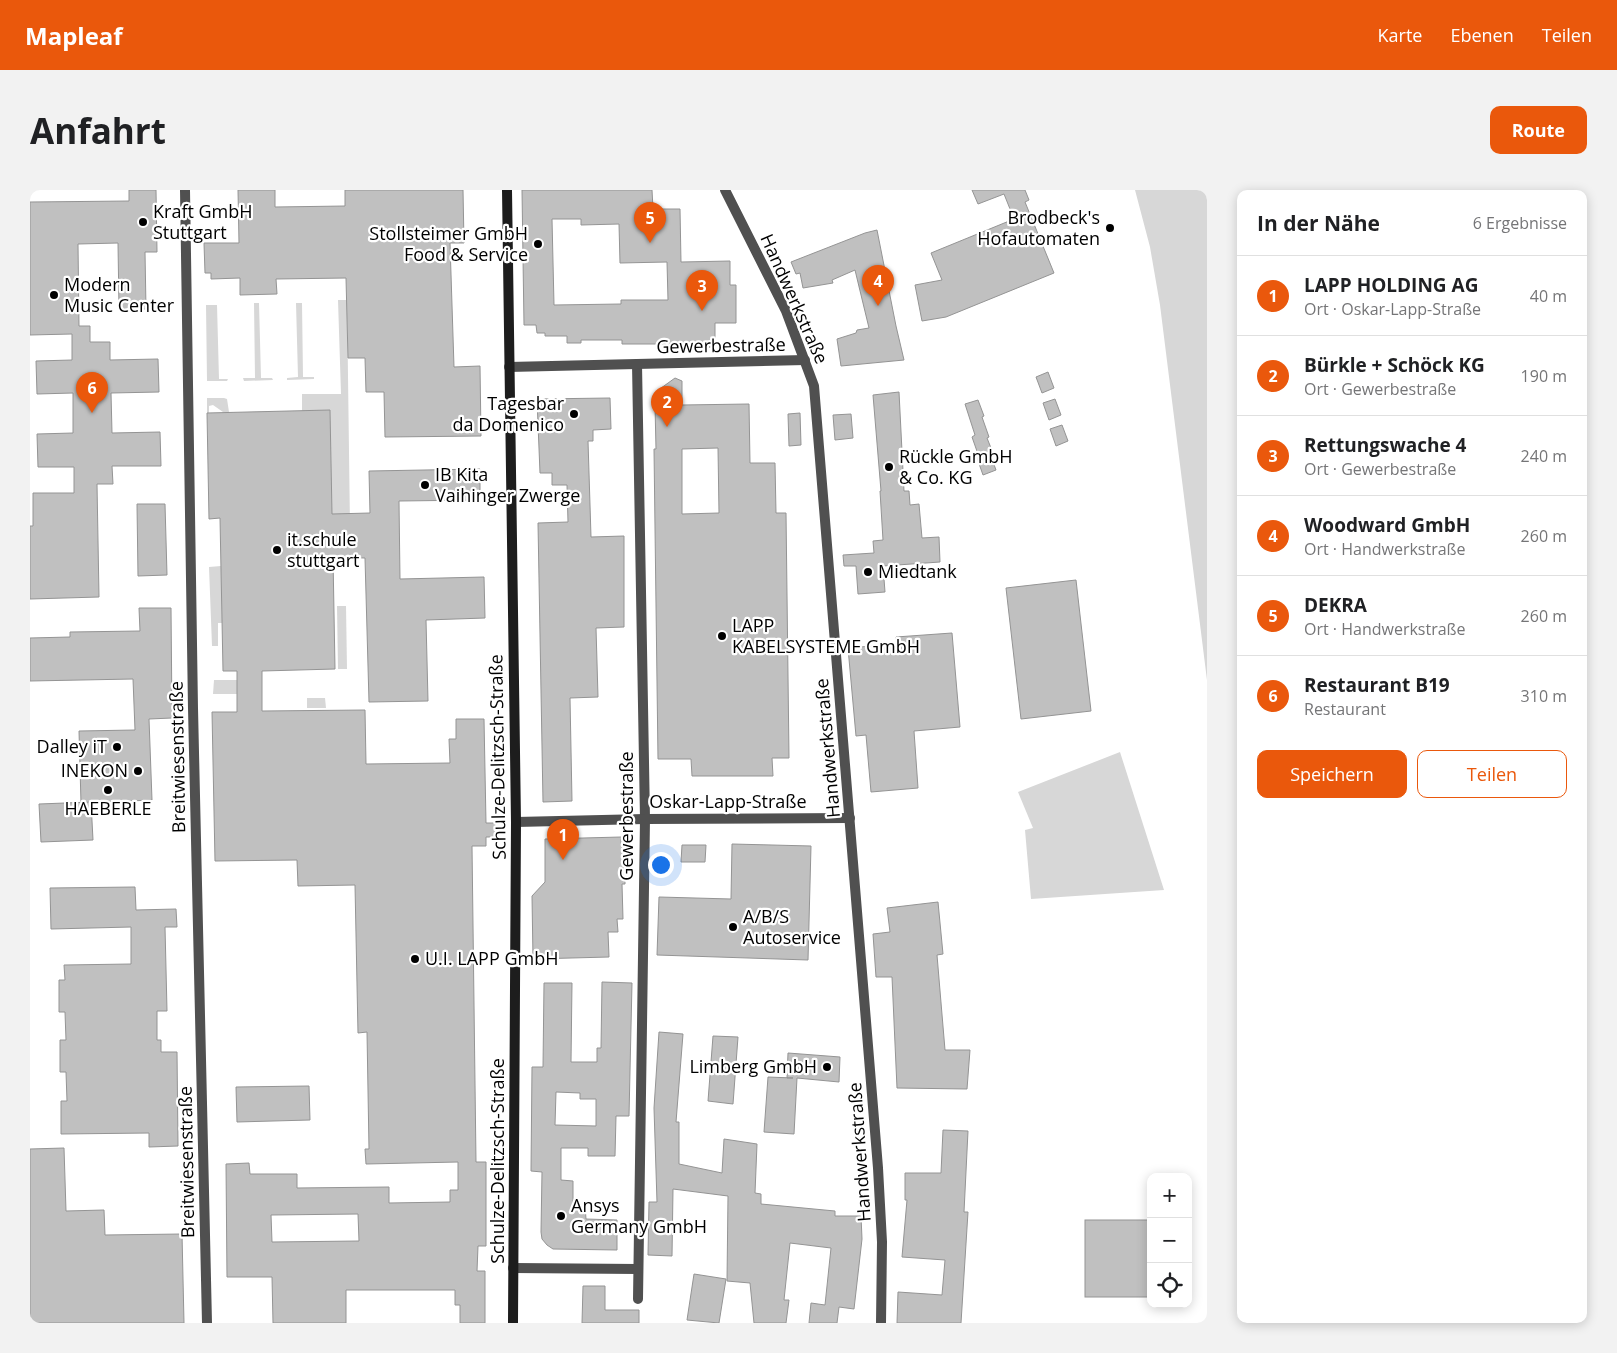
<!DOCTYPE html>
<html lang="de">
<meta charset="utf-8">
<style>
body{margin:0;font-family:"Open Sans",sans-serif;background:#f2f2f2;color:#202124}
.controls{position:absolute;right:15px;bottom:15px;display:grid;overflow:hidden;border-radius:10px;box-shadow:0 2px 12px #0003}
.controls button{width:45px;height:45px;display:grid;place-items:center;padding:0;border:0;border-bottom:1px solid #e0e0e0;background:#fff;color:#202124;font:25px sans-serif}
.you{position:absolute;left:630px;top:674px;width:18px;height:18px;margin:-12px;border:4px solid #fff;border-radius:50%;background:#1a73e8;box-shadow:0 0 0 8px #1a73e833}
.badge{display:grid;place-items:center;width:32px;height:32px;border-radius:50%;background:#ea580c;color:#fff;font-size:16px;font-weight:700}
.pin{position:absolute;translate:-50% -41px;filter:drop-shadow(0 1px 2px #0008)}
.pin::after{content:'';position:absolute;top:26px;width:18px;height:15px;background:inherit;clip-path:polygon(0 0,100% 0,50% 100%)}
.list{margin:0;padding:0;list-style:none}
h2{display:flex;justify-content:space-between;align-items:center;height:65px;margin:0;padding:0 20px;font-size:21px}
h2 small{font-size:16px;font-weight:400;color:#757577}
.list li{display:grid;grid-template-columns:32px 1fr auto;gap:15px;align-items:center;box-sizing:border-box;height:80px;padding:0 20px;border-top:1px solid #e0e0e0}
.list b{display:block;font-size:19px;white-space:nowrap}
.list p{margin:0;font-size:16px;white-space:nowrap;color:#757577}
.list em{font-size:16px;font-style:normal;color:#757577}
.actions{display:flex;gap:10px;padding:15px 20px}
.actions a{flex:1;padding:11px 0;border:1px solid #ea580c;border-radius:10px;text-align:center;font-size:18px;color:#ea580c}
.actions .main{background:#ea580c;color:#fff}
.icon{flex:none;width:28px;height:28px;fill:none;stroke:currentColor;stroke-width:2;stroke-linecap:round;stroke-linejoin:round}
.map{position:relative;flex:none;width:1177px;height:1133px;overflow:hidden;border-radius:10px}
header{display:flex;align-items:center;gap:30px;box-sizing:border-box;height:70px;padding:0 25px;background:#ea580c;color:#fff}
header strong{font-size:24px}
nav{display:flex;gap:28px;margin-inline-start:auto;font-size:18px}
.intro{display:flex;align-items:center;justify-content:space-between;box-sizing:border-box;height:120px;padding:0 30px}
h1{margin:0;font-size:35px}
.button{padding:12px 22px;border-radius:10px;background:#ea580c;color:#fff;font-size:18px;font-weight:700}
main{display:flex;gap:30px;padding:0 30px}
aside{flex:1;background:#fff;border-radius:10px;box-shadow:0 2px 12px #0003}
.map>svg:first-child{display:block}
.green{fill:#d7d7d7}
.building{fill:#c0c0c0;stroke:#949494;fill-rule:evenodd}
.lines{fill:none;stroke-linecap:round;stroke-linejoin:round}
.street{stroke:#505050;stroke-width:10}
.secondary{stroke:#1d1d1d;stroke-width:10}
.poi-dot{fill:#000;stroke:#fff;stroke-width:2}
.labels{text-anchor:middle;stroke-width:4.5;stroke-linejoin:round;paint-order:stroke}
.poi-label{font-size:18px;fill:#000;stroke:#fff;text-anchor:start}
.street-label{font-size:18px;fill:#000;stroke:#fff}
</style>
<header>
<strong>Mapleaf</strong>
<nav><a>Karte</a><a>Ebenen</a><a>Teilen</a></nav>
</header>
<div class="intro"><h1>Anfahrt</h1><a class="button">Route</a></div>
<main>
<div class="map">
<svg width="1177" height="1133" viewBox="0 0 1177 1133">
<rect width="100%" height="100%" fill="#fff"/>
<g class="green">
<path d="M1105,0H1177V490L1130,115L1120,57Z"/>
<path d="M308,110H317L320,337H302L272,221V204H311Z"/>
<path d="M224,113H229L231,188H242L243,190L214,191L213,188H225Z"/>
<path d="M266,113H272L273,187H284V189L257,190V188L268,187Z"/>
<path d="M176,115H187L189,189H198L197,191H177Z"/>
<path d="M177,208H194L197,209L199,222H193L183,215L179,216V223H177Z"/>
<path d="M191,376L192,433H188V456H182L179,377Z"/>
<path d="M307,416H316L317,479H308Z"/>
<path d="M184,490H207V504H183Z"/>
<path d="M277,508H295L296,518H277Z"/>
<path d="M1090,562L1134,700L1001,709L995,640L1003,638L988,602Z"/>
</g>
<g class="building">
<path d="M99,0H126L127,62H115L116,119H89L88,53L48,54L49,136H60V152H80V170L128,169L129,202L81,203L82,243L130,242L131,276H82L83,294H67L69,407L0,409V336H3V303H44V277H8L7,244L43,243V203L7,204L6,171L42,170V144L0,145V12L99,11Z"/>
<path d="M208,0H245V17L315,16V0H433L434,53H420L424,177L450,176L451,246L355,247L354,202H336L335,168H318L316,88L246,89L247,104L210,105V88L181,89V83H175L174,53H209Z"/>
<path d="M492,0H622L623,19H650L651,72L700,71V95H706V133H685V157L638,158V154H592V150H551V153H537V146H515V143H507L506,135H494ZM522,29H551V35L589,34L590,73L637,72L638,110H591V114L524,115Z"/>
<path d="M942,0H995L999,10L995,12L1024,83L916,127L892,131L885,95L912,90L901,63L984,29L974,4L948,14Z"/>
<path d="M847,40L866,136L874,170L811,176L807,149L826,143L827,140L839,138L825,80L802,90L803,93L773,98L770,83L766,84L761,72L835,43Z"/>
<path d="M1018,182L1024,198L1012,203L1006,187Z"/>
<path d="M645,188L652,191V215L719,214L720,273H745L746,323H756L759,568H742L743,586H662L661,569H628L624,259H626L625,215H627V201ZM688,258L689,323L652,324V259Z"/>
<path d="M869,202L874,301H879L880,315L889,314L892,348L909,347L910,372L853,376L855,402L828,404L826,376H814L813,365L844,363L843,351L853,350L850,301H851L843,205Z"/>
<path d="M580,208L581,239L563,240V251H558L561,347L594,346V437L566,438L568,507L540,508L542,611L513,612L508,333L538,332L537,295H522V283H510L507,209Z"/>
<path d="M1025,209L1031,225L1019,230L1013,213Z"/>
<path d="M948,210L954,226L952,227L959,247L957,248L963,263L960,264L966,280L953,285L947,268L956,265L949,267L942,247L945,245L935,214Z"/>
<path d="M300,220L302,324L340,323L339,281L450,279V310L369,311L370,389L454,387L455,428L396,430L398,511L339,512L335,368L303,367L305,479L232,481V521L335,520L336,574L420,573L419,549H426V529H454L456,633H465V647H456V656H442L446,972H456V1056H448L447,1081H455V1133H430V1115H425V1100H316V1133H243L242,1087H197L196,974L219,973L220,984H267V998L359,997V1013L420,1012V1000H428V972L336,974L335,959H339L337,842L328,843L325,695L268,696L267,670L185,671L182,522H207V481H193L190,328L179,329L177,223ZM328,1024L329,1051L242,1052L241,1025Z"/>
<path d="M770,223L771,255L759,256L758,224Z"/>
<path d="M821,224L823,248L805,250L803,225Z"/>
<path d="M1032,235L1038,251L1026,256L1020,239Z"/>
<path d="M107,314H135L137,385L108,386Z"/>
<path d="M1046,390L1061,521L991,529L976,398Z"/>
<path d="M109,418H141L142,528L119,529L122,610L51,613L49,541L105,540L103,489L0,491V448L40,447V442L110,441Z"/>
<path d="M922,443L930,537L884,541L888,598L841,602L836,545L826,546L818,458L866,454V447Z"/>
<path d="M61,612L63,650L11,652L9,614Z"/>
<path d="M591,647V654H595V694H592L593,729H587L588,742H578L579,767L503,769L502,706L515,692V649Z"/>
<path d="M702,654L781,656L778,770L627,765L629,707L701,709Z"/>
<path d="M652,655H676L675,672H651Z"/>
<path d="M105,697L106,720L146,719L147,737H135L137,821H127V850H131V862H147L148,956L119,957V943L31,944V911H37L36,882H30V850H36L35,822H29V790H35L34,775L101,774V737L21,739L20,698Z"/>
<path d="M908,712L913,764L907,765L915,860H940L937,899L867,898L862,787H846L843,744L860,742L857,718Z"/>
<path d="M572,792L602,793L599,926H586L585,966H558V958H531V990L543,991V1015L555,1016L556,1029L587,1030V1060L523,1059L517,1055L512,1049L511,1042L512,982L501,981L502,877H513L514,793H542L541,872H567V858H571ZM526,902L550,903V909H566V936L525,935Z"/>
<path d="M629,842L653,844L646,932H649V974L692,983L694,949L727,954L725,1003L731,1004V1014L805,1021V1026H831L832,1049L824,1119L809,1117L807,1133H779L781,1113L795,1115L801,1058L760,1053L754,1110H759L756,1133H724L720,1093L697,1091L698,1006L643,999L642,1066L618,1065L619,1012H627L624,918Z"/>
<path d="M683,846L708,847L703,914L678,911Z"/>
<path d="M758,863L810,867L809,892L767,888L764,944L734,942L738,887L763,888H757Z"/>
<path d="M279,896L280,930L207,932L206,897Z"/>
<path d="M913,940L938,941L934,1022H938L931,1133H867L868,1102L912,1105L915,1070L872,1067L877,1010H875V983H911Z"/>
<path d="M34,958L36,1021L74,1020L75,1045L152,1044L154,1133H0V959Z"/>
<rect x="1055" y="1030" width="66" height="77"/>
<path d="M664,1084L696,1089L689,1133L657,1130Z"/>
<path d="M553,1096H575V1120H609V1133H552Z"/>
</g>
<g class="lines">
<g class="street">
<path d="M155,0L163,518L177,1133"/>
<path d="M695,0L756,121L784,196L848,978L852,1052L851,1133"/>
<path d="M607,174L615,629L608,1109"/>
<path d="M479,177L775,170"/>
<path d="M486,632L615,629L820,628"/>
<path d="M483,1078L608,1079"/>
</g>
<path class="secondary" d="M477,0L486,632L483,1133"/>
</g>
<g class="poi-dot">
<circle cx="113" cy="32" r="5"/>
<circle cx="1080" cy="38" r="5"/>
<circle cx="508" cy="54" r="5"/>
<circle cx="24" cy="105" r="5"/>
<circle cx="544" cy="224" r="5"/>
<circle cx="859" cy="277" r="5"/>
<circle cx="395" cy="295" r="5"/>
<circle cx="247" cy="360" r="5"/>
<circle cx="838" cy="382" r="5"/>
<circle cx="692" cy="446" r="5"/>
<circle cx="87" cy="557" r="5"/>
<circle cx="108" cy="581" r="5"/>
<circle cx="78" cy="600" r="5"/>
<circle cx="703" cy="737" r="5"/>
<circle cx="385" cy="769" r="5"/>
<circle cx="797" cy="877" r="5"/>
<circle cx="531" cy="1026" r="5"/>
</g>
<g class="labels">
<g class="poi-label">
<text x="123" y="28">Kraft GmbH<tspan x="123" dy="21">Stuttgart</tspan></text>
<text x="1070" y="34" text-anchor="end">Brodbeck's<tspan x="1070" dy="21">Hofautomaten</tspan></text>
<text x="498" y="50" text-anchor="end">Stollsteimer GmbH<tspan x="498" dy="21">Food &amp; Service</tspan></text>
<text x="34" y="101">Modern<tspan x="34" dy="21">Music Center</tspan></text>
<text x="534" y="220" text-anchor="end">Tagesbar<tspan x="534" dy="21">da Domenico</tspan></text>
<text x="869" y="273">Rückle GmbH<tspan x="869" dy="21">&amp; Co. KG</tspan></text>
<text x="405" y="291">IB Kita<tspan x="405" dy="21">Vaihinger Zwerge</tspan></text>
<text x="257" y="356">it.schule<tspan x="257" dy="21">stuttgart</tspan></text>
<text x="848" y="388">Miedtank</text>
<text x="702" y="442">LAPP<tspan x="702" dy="21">KABELSYSTEME GmbH</tspan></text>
<text x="77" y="563" text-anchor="end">Dalley iT</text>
<text x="98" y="587" text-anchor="end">INEKON</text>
<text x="78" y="625" text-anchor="middle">HAEBERLE</text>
<text x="713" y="733">A/B/S<tspan x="713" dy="21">Autoservice</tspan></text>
<text x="395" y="775">U.I. LAPP GmbH</text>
<text x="787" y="883" text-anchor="end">Limberg GmbH</text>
<text x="541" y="1022">Ansys<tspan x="541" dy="21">Germany GmbH</tspan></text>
</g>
<g class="street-label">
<text transform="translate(764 109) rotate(66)" y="6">Handwerkstraße</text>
<text transform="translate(691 156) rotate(-1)" y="6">Gewerbestraße</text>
<text transform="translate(798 558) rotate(-95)" y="6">Handwerkstraße</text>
<text transform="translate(148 567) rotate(-91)" y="6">Breitwiesenstraße</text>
<text transform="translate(468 567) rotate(-91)" y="6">Schulze-Delitzsch-Straße</text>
<text x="698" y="618">Oskar-Lapp-Straße</text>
<text transform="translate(597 626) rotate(-90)" y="6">Gewerbestraße</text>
<text transform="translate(830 962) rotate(-94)" y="6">Handwerkstraße</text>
<text transform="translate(468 971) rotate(-90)" y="6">Schulze-Delitzsch-Straße</text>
<text transform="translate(157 972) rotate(-91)" y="6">Breitwiesenstraße</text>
</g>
</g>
</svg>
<div class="controls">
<button>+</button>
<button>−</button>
<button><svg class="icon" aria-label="locate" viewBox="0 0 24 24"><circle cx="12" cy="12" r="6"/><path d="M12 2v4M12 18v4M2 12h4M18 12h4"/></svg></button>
</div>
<div class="you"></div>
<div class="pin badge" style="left:533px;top:670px">1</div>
<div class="pin badge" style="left:637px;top:237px">2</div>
<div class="pin badge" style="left:672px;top:121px">3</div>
<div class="pin badge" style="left:848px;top:116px">4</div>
<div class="pin badge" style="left:620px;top:53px">5</div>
<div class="pin badge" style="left:62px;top:223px">6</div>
</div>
<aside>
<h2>In der Nähe<small>6 Ergebnisse</small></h2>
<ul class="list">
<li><span class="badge">1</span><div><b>LAPP HOLDING AG</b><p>Ort · Oskar-Lapp-Straße</p></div><em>40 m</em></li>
<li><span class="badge">2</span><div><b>Bürkle + Schöck KG</b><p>Ort · Gewerbestraße</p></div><em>190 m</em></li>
<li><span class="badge">3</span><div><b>Rettungswache 4</b><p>Ort · Gewerbestraße</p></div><em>240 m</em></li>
<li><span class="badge">4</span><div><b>Woodward GmbH</b><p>Ort · Handwerkstraße</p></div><em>260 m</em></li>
<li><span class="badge">5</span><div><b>DEKRA</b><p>Ort · Handwerkstraße</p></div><em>260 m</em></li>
<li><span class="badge">6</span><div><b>Restaurant B19</b><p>Restaurant</p></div><em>310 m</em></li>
</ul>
<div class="actions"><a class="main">Speichern</a><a>Teilen</a></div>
</aside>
</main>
